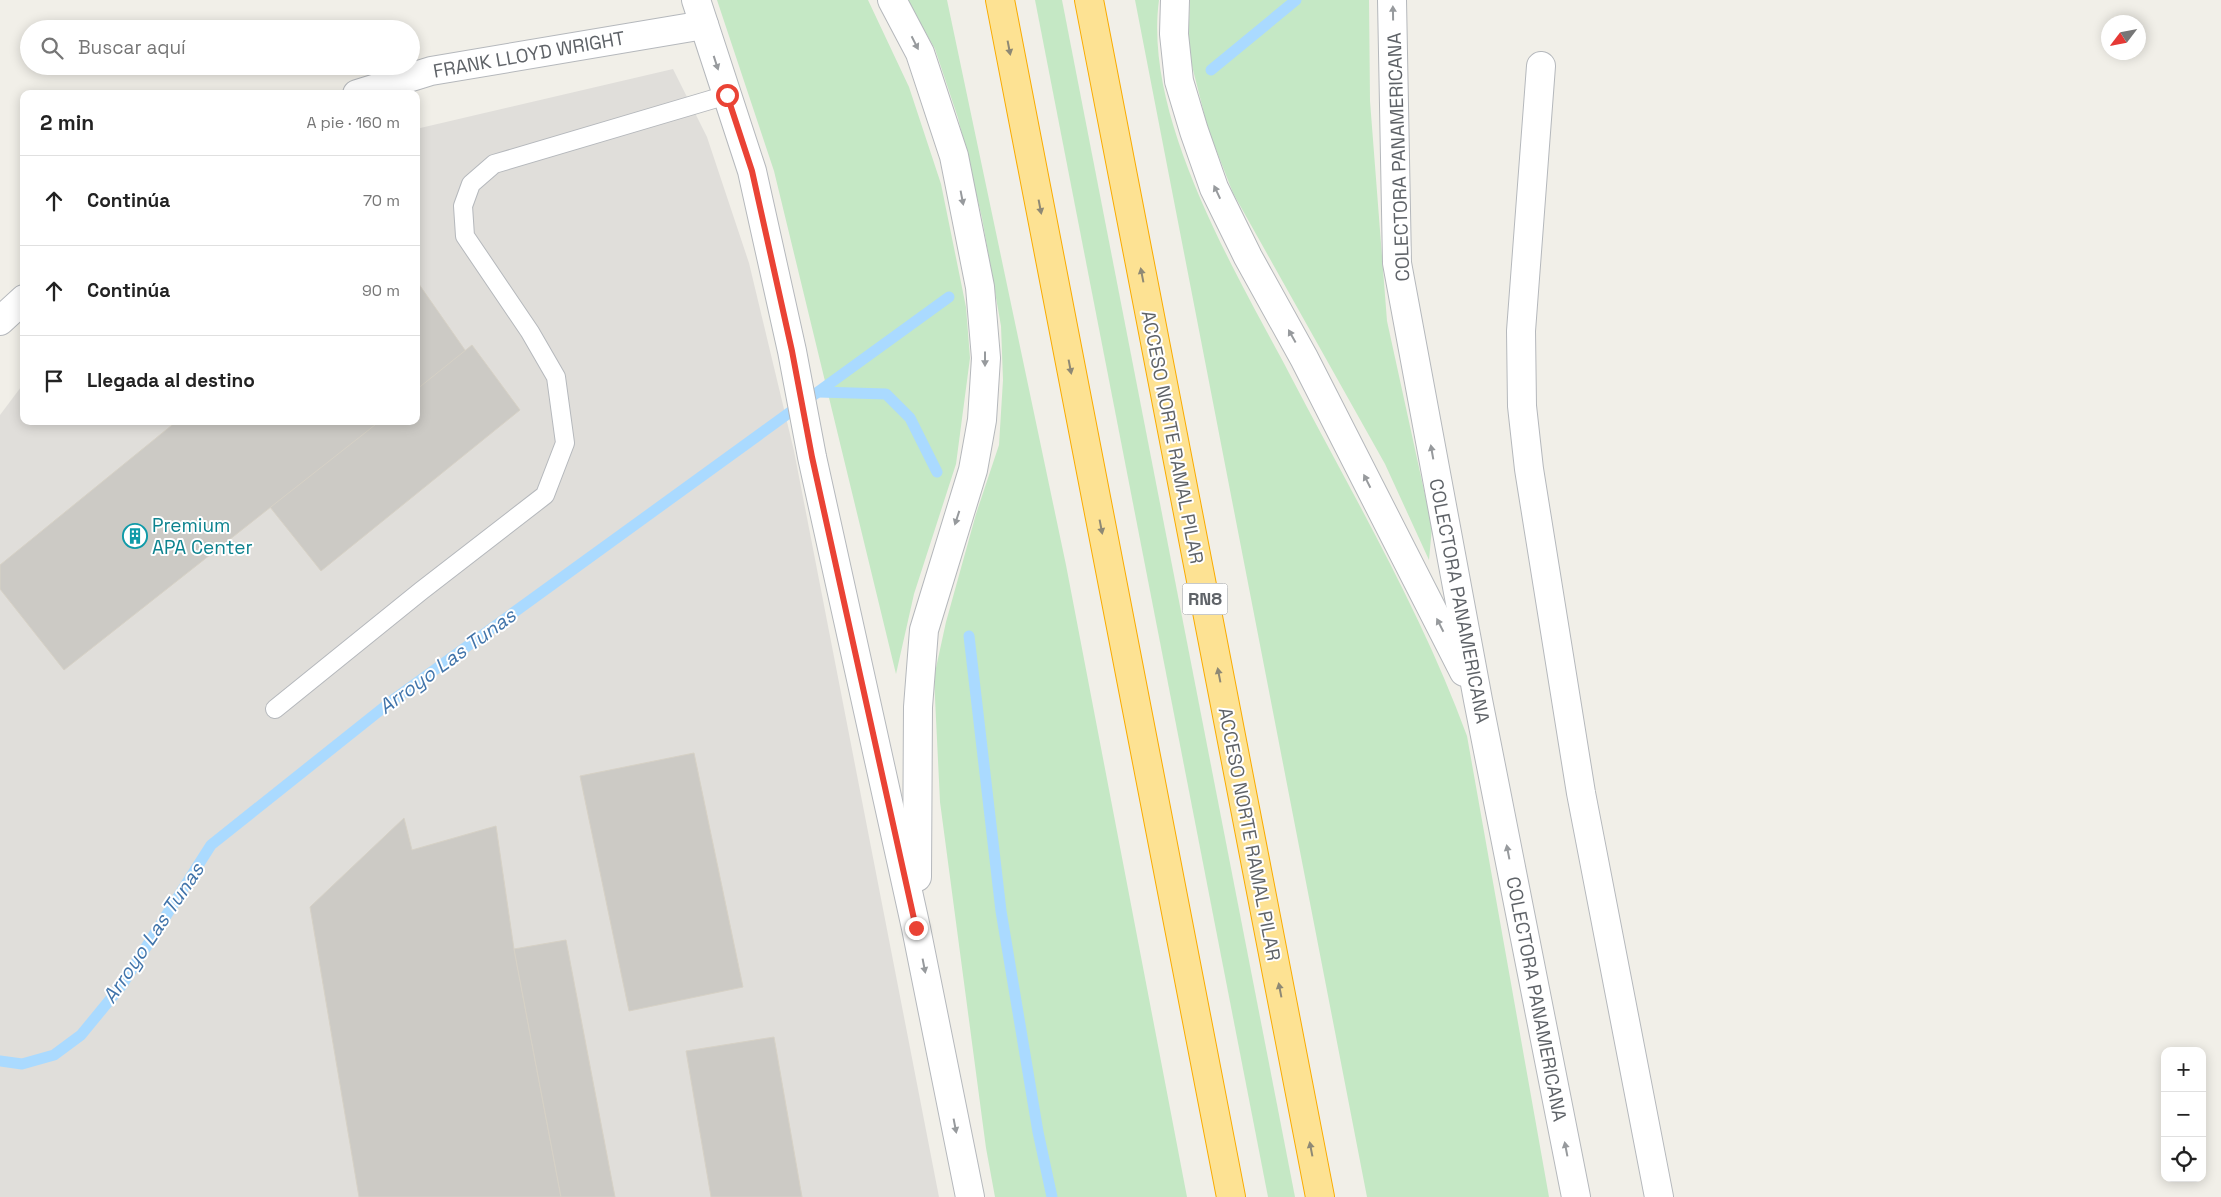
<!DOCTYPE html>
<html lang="es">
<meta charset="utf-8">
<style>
body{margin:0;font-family:"Space Grotesk",sans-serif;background:#f2f2f2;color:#222}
.controls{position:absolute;right:15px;bottom:15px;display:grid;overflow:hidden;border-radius:10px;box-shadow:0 2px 12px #0003}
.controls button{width:45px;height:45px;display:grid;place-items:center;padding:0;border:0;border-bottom:1px solid #e0e0e0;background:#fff;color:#222;font:25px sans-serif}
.compass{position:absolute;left:2101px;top:15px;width:45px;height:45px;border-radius:50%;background:#fff;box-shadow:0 2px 12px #0003;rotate:238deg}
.stop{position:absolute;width:15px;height:15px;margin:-11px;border:4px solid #ea4335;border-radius:50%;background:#fff}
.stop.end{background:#ea4335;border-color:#fff;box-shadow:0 1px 5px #0008}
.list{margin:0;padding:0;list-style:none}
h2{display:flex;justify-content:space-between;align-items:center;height:65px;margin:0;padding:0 20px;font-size:21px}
h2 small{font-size:16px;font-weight:400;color:#767676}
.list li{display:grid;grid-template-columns:32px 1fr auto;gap:15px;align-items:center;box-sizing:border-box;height:90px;padding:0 20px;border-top:1px solid #e0e0e0}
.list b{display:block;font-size:19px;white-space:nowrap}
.list em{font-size:16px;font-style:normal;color:#767676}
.icon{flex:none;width:28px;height:28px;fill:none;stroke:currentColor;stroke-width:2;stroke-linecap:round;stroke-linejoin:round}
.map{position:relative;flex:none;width:2221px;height:1197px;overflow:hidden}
.search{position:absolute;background:#fff;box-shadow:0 2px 12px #0003;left:20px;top:20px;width:400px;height:55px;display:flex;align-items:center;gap:12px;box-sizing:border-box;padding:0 18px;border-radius:28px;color:#767676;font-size:19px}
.panel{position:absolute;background:#fff;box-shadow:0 2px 12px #0003;left:20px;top:90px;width:400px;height:335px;border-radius:10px}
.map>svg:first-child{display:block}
.industrial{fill:#e0deda}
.green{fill:#c5e8c5}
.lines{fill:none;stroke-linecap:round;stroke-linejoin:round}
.stream{stroke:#aadaff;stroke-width:11}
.building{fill:#cccac5;stroke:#d6d1c6}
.service-casing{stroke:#b5b8bc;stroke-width:20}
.minor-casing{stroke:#b5b8bc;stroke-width:30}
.tertiary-casing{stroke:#b5b8bc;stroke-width:30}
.motorway-casing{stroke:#f9ab00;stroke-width:30}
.service{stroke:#fff;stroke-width:18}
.minor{stroke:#fff;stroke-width:28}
.tertiary{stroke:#fff;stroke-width:28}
.motorway{stroke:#fde293;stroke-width:28}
.oneway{fill:#979a9d}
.oneway2{fill:#8e8975}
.route{stroke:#ea4335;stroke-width:6}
.labels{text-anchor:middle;stroke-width:4;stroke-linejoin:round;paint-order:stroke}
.shield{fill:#fff;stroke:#8f9295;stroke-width:1}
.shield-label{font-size:18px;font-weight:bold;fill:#5f6368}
.street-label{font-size:19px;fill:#5f6368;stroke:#fff}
.culture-label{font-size:19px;fill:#0d838f;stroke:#fff;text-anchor:start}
.water-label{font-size:20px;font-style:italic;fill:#4174aa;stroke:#fff}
</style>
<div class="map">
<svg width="2221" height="1197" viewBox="0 0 2221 1197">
<rect width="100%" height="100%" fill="#f1efe8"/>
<path class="industrial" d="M673,69L707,137L749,263L794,451L939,1197H0V415L24,383V421H416V129Z"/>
<g class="green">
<path d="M717,0H868L909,87L941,184L966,307L970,358L956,464L914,594L896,674L774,171Z"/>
<path d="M907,0H947L1066,565L1187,1197H995L986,1148L940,802L934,677L946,622L976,514L999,445L1003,380L1001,326L982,218L958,118L935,49Z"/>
<path d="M1035,0H1062L1295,1197H1268Z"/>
<path d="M1135,0H1159C1143,118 1235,271 1289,373C1351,492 1421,610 1467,736L1549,1197H1367Z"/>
<path d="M1190,0H1369L1370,101L1387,321L1432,527L1429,560L1385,464L1233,193L1208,129L1188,50Z"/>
</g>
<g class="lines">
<g class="stream">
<path d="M1211,70L1296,0"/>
<path d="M819,392L886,394L910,418L937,472"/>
<path d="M969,636L1001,911L1038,1132L1052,1197"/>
<path d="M0,1061L22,1064L54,1055L81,1035L122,985L211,845L393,700L949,297"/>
</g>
</g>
<g class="building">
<path d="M416,280L467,353L416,393Z"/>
<path d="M472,345L520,410L321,571L270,507L377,421H416V390Z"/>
<path d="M177,421H380L64,670L0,589V565Z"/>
<path d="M694,753L743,987L629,1011L580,776Z"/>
<path d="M404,818L412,850L496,826L514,949L561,1197H359L310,907Z"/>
<path d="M566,940L615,1197H561L514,949Z"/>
<path d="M774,1037L802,1197H711L686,1051Z"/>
</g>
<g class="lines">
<defs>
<path id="service" d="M275,709L421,591L545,495L565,443L556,377L530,332L465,236L463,206L471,184L494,164L727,95"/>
<g id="minor">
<path d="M1541,66L1521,331L1522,406L1529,469L1581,793L1659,1197"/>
<path d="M357,94L431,71L704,25"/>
<path d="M0,321L24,299"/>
</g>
<g id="tertiary">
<path d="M696,0L752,171L792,351L812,457L916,928L970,1197"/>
<path d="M892,0L920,53L954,156L980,287L986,358L982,420L973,470L924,630L918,707L917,877"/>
<path d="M1175,0L1174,34L1179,81L1194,131L1214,188L1248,257L1304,358L1464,672"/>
<path d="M1392,0L1397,263L1478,700L1576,1197"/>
</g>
<g id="motorway">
<path d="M1000,0L1231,1197"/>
<path d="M1089,0L1320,1197"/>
</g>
</defs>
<use href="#service" class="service-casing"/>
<use href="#minor" class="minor-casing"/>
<use href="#tertiary" class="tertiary-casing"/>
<use href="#motorway" class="motorway-casing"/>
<use href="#service" class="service"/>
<use href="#minor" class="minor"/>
<use href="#tertiary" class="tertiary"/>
<use href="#motorway" class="motorway"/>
</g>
<defs><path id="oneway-solid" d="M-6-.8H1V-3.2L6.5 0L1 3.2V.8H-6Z" transform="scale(1.25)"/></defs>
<g class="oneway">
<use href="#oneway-solid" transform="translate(1393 13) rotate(-91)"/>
<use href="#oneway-solid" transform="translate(915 43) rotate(63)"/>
<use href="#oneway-solid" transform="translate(716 63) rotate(72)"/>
<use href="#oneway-solid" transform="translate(1217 192) rotate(-115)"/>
<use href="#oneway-solid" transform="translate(962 198) rotate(79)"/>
<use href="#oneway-solid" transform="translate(1292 336) rotate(-119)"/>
<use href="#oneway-solid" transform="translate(985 359) rotate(90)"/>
<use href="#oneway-solid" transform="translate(1432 452) rotate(-100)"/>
<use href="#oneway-solid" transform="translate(1367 481) rotate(-117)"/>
<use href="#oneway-solid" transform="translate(957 518) rotate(108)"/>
<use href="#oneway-solid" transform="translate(1440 625) rotate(-117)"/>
<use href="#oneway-solid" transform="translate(1508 852) rotate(-101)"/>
<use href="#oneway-solid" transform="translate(924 966) rotate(79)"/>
<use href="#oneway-solid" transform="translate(955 1126) rotate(79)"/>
<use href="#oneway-solid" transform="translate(1566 1149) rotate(-101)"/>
</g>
<g class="oneway2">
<use href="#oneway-solid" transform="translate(1009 48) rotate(79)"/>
<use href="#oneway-solid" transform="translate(1040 207) rotate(79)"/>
<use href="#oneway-solid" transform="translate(1142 275) rotate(-101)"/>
<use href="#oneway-solid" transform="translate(1070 367) rotate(79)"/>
<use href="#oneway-solid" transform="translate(1101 527) rotate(79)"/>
<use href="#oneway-solid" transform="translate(1219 675) rotate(-101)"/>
<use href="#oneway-solid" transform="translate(1280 990) rotate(-101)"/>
<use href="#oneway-solid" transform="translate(1311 1149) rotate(-101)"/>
</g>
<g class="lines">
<path class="route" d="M727,95L752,171L792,351L812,457L916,928"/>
</g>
<defs>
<symbol id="building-ring" viewBox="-11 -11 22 22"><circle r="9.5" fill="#fff" stroke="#0f9aa8" stroke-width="1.5"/><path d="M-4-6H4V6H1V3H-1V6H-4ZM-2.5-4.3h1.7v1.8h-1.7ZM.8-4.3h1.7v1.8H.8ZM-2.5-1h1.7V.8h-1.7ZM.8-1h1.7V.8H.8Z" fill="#0f9aa8"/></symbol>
</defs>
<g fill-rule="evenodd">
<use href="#building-ring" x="121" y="522" width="28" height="28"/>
</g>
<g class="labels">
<rect class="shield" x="1182.5" y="583.5" width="45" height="31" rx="4"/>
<g class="shield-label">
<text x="1205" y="605">RN8</text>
</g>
<g class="street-label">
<text transform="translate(529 54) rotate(-10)" y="7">FRANK LLOYD WRIGHT</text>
<text transform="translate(1398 157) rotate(-92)" y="7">COLECTORA PANAMERICANA</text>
<text transform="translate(1173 437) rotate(79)" y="7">ACCESO NORTE RAMAL PILAR</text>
<text transform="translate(1460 601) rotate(79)" y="7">COLECTORA PANAMERICANA</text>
<text transform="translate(1250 834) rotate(79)" y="7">ACCESO NORTE RAMAL PILAR</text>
<text transform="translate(1537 999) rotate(79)" y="7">COLECTORA PANAMERICANA</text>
</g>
<g class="culture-label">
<text x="152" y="532">Premium<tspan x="152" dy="22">APA Center</tspan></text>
</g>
<g class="water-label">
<text transform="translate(447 661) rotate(-36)" y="7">Arroyo Las Tunas</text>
<text transform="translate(153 933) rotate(-56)" y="7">Arroyo Las Tunas</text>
</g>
</g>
</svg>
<div class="controls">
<button>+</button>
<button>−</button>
<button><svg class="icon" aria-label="locate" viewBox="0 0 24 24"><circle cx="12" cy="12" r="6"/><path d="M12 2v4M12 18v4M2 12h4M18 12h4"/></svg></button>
</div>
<svg class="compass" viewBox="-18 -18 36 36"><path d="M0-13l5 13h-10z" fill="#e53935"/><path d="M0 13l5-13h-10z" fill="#767676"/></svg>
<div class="stop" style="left:727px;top:95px"></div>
<div class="stop end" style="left:916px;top:928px"></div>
<div class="search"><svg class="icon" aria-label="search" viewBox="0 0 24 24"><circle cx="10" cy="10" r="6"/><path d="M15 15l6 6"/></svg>Buscar aquí</div>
<section class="panel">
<h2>2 min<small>A pie · 160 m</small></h2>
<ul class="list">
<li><svg class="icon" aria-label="ahead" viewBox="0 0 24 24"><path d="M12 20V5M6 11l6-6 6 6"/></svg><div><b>Continúa</b></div><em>70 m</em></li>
<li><svg class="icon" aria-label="ahead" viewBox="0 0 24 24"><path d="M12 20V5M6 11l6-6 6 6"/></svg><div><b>Continúa</b></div><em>90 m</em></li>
<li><svg class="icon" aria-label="arrive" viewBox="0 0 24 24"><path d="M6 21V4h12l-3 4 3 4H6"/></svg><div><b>Llegada al destino</b></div></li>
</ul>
</section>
</div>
